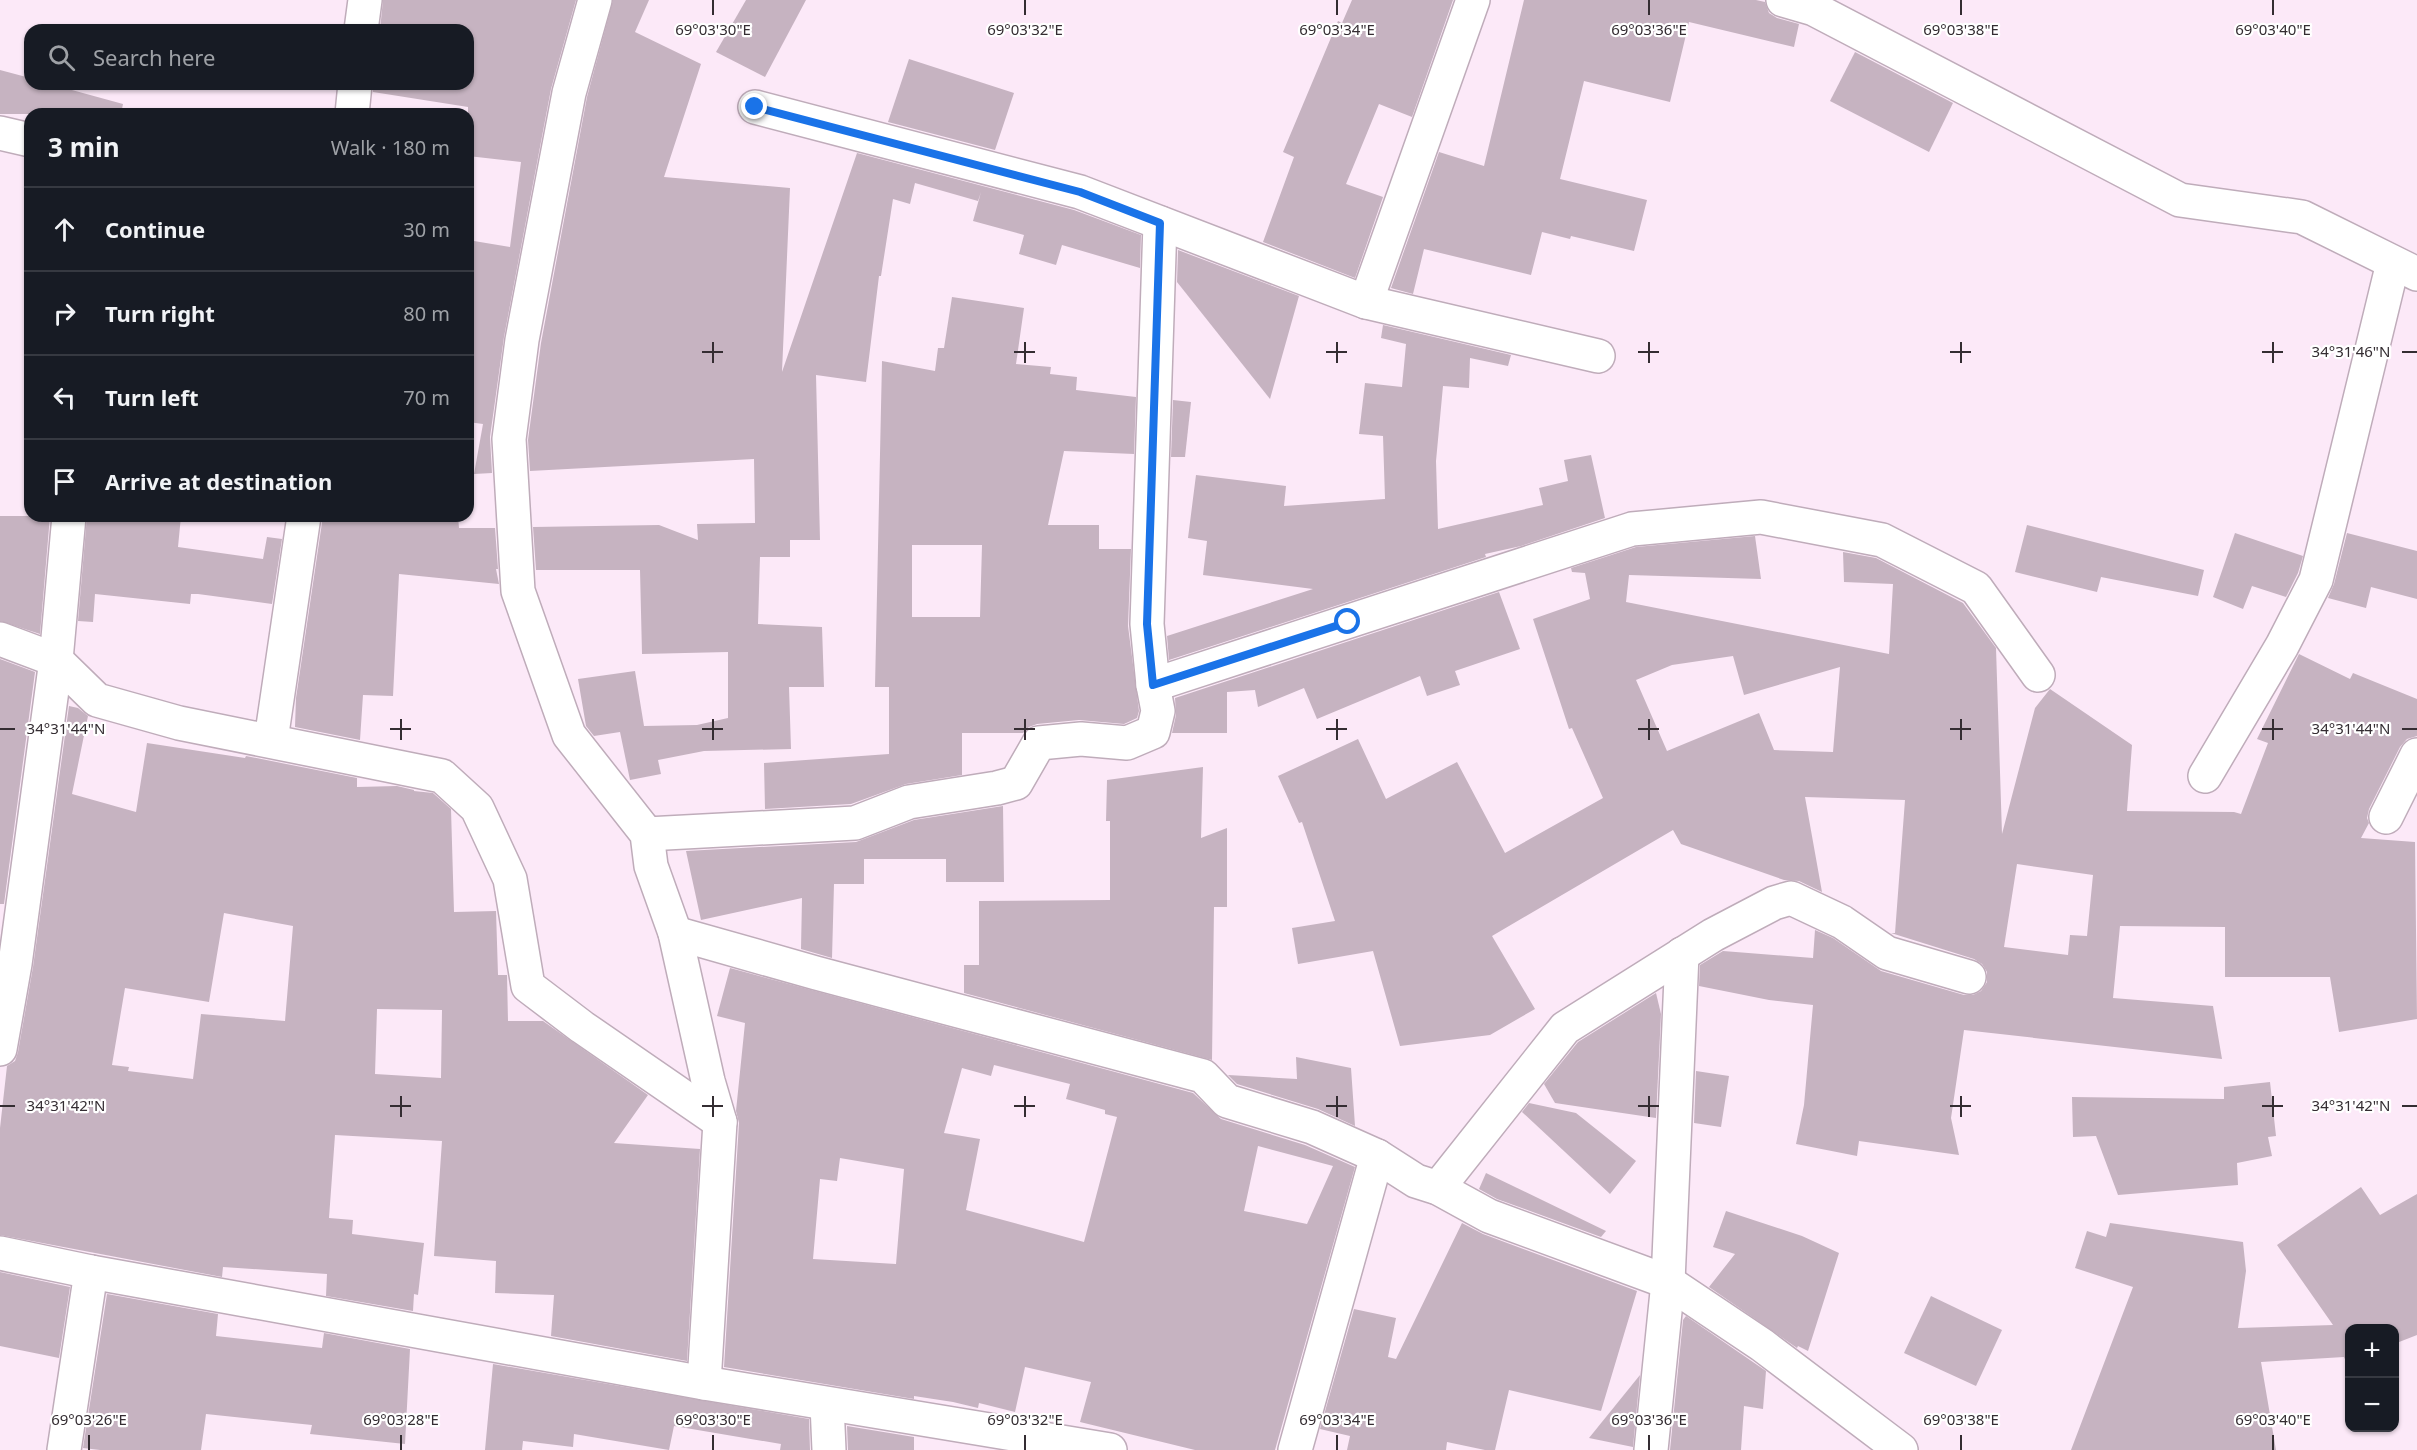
<!DOCTYPE html>
<meta charset="utf-8">
<style>
body{margin:0;font-family:"Noto Sans",sans-serif;background:#20242c;color:#f1f3f6}
.controls{position:absolute;right:18px;bottom:18px;display:grid;overflow:hidden;border-radius:12px;box-shadow:0 2px 4px #0004}
.controls button{width:54px;height:54px;display:grid;place-items:center;padding:0;border:0;border-bottom:2px solid #363941;background:#171b24;color:#f1f3f6;font:30px sans-serif}
.stop{position:absolute;width:18px;height:18px;margin:-14px;border:4px solid #1a73e8;border-radius:50%;background:#fff}
.stop.end{background:#1a73e8;border-color:#fff;box-shadow:0 2px 6px #0008}
.list{margin:0;padding:0;list-style:none}
h2{display:flex;justify-content:space-between;align-items:center;height:78px;margin:0;padding:0 24px;font-size:26px}
h2 small{font-size:20px;font-weight:400;color:#9ea1a6}
.list li{display:grid;grid-template-columns:39px 1fr auto;gap:18px;align-items:center;box-sizing:border-box;height:84px;padding:0 24px;border-top:2px solid #363941}
.list b{display:block;font-size:22px;white-space:nowrap}
.list em{font-size:20px;font-style:normal;color:#9ea1a6}
.icon{flex:none;width:33px;height:33px;fill:none;stroke:currentColor;stroke-width:2;stroke-linecap:round;stroke-linejoin:round}
.map{position:relative;flex:none;width:2417px;height:1450px;overflow:hidden}
.search{position:absolute;background:#171b24;box-shadow:0 2px 4px #0004;left:24px;top:24px;width:450px;height:66px;display:flex;align-items:center;gap:15px;box-sizing:border-box;padding:0 21px;border-radius:18px;color:#9ea1a6;font-size:22px}
.panel{position:absolute;background:#171b24;box-shadow:0 2px 4px #0004;left:24px;top:108px;width:450px;height:414px;border-radius:18px}
.map>svg:first-child{display:block}
.building{fill:#c6b3c1;fill-rule:evenodd}
.lines{fill:none;stroke-linecap:round;stroke-linejoin:round}
.minor-casing{stroke:#bfacba;stroke-width:36}
.minor{stroke:#fff;stroke-width:33}
.route{stroke:#1a73e8;stroke-width:8}
.ticks{fill:none;stroke:#342d32;stroke-width:2}
.ticks-label{font-size:15px;text-anchor:middle;fill:#342d32;stroke:#fff;stroke-width:4.5;stroke-linejoin:round;paint-order:stroke}
</style>
<div class="map">
<svg width="2417" height="1450" viewBox="0 0 2417 1450">
<rect width="100%" height="100%" fill="#fce9f8"/>
<g class="building">
<path d="M383,0H576L551,89L504,337L490,437L492,473L474,474L483,424L468,422V240L510,247L521,162L468,156V107L373,92V84H468V30H380Z"/>
<path d="M613,0H649L635,32L701,64L664,177L790,188L782,372L857,153L1074,210L1141,235L1140,268L1062,245L1056,265L1019,254L1024,235L973,221L981,192L978,201L915,183L910,204L893,199L881,276H879L866,382L816,375L820,540H790V557H760L758,624L822,627L824,687H789L791,749L704,751L658,760L661,774L630,780L620,732L594,736L586,726L578,679L635,671L644,726L697,725L728,718V652L642,654L640,570H536L533,527L659,525L698,540L697,524L755,523L754,459L530,471L528,440L541,343L587,97Z"/>
<path d="M746,0H806L765,77L716,52Z"/>
<path d="M1352,0H1453L1412,117L1379,104L1346,184L1383,197L1355,278L1263,242L1294,157L1283,152L1338,21L1342,23Z"/>
<path d="M1524,0H1756L1765,2L1769,13L1777,18L1799,24L1794,47L1689,22L1670,102L1584,81L1560,179L1647,200L1634,251L1571,236L1570,239L1542,232L1531,275L1424,249L1413,294L1391,288L1439,152L1484,166Z"/>
<path d="M1855,52L1953,103L1929,152L1830,101Z"/>
<path d="M909,59L1014,93L995,150L888,122Z"/>
<path d="M0,70L30,78V84H50L123,104L121,114H0Z"/>
<path d="M1178,250L1299,296L1270,399L1177,282Z"/>
<path d="M952,297L1024,308L1016,364L1051,367L1050,374L1077,377L1076,390L1136,397L1134,454L1064,451L1048,525H1099V549H1131L1128,626L1139,711L1137,718L1124,724L1079,720L1037,724L1029,727L1023,733H962V775L906,784L851,804L765,809L764,763L889,754V687H875L882,361L935,371L938,348H944ZM912,545H982L980,617H912Z"/>
<path d="M1383,325L1511,355L1508,366L1470,358L1469,388L1443,386L1436,461L1438,529L1543,505L1539,488L1568,481L1564,460L1591,455L1605,518L1521,546L1485,554L1486,557L1169,660L1167,636L1313,589L1203,575L1207,541L1188,538L1196,475L1286,486L1284,506L1385,499L1383,436L1359,434L1365,383L1402,387L1406,344L1381,338Z"/>
<path d="M1173,400L1191,402L1185,457H1171Z"/>
<path d="M0,516H50L40,634L0,621Z"/>
<path d="M87,516H181L178,547L263,559L267,537L282,539L272,604L198,594H191L190,604L95,594L93,622L78,621Z"/>
<path d="M323,516H458L459,528H495L498,569H496L499,584L399,574L393,696L363,695L360,740L295,727L296,698Z"/>
<path d="M2027,525L2204,570L2198,596L2101,577L2097,592L2015,572Z"/>
<path d="M2235,533L2303,556L2298,573L2286,597L2252,586L2243,609L2213,597Z"/>
<path d="M2347,533L2417,551V599L2371,587L2366,608L2328,598L2334,584Z"/>
<path d="M1755,536L1761,579L1629,575L1626,602L1889,654L1893,584L1844,582L1843,552L1876,558L1963,603L1996,648L2002,834L2035,708L2050,689L2132,745L2127,811L2234,812L2241,814L2268,743L2257,739L2299,654L2350,679L2353,673L2417,699V736L2407,739L2400,747L2369,809L2367,818L2369,823L2361,838L2415,842L2417,1019L2339,1032L2330,977H2225V927L2120,926L2113,998L2213,1006L2222,1059L1964,1030L1951,1118L1959,1155L1859,1141L1857,1156L1796,1144L1804,1105L1813,1005L1769,1000L1699,986L1700,965L1723,951L1813,958L1815,930L1833,938L1881,971L1964,995H1973L1981,991L1987,982V972L1982,964L1974,959L1891,933H1895L1905,800L1805,797L1822,892L1799,881L1784,880L1681,844L1673,830L1492,936L1535,1009L1490,1035L1400,1046L1373,951L1298,964L1292,928L1335,921L1302,822L1299,823L1278,776L1358,739L1386,799L1457,762L1505,853L1603,798L1572,728L1569,729L1533,619L1590,599L1585,573L1572,572L1571,568L1636,547ZM1733,656L1744,695L1840,667L1833,752L1774,750L1759,713L1667,751L1636,680L1672,665ZM2017,864L2093,875L2087,936L2070,935L2068,955L2004,947Z"/>
<path d="M1499,592L1520,649L1455,671L1460,685L1427,696L1420,676L1317,719L1304,688L1258,707L1255,690L1227,692V733H1172L1176,715L1175,698Z"/>
<path d="M0,659L35,672L4,904H0Z"/>
<path d="M69,706L78,708L88,716L72,794L136,812L147,743L245,758L246,756L357,778V787L397,786L414,790V791L433,793L451,809L454,912L496,911L498,975H507L508,1021H543L648,1095L614,1143L700,1149L687,1361L551,1336L554,1295L495,1293L496,1261L434,1256L442,1141L335,1135L329,1218L353,1220L352,1234L424,1243L418,1295L414,1294L413,1311L326,1296L327,1274L223,1267L222,1277L0,1235V1128L7,1066L15,1061L18,1052L33,967ZM224,913L293,926L285,1021L201,1014L193,1079L128,1071L129,1067L112,1065L125,988L209,1002ZM377,1009L442,1010L441,1078L375,1074Z"/>
<path d="M1203,767L1201,838L1227,828V907H1214L1212,1060L964,993V965H979V901L1110,900V821H1106L1107,780Z"/>
<path d="M1003,806L1004,882H946V859H864V884H834L832,958L801,949L802,898L701,920L686,851L856,842L914,820Z"/>
<path d="M730,968L1193,1093L1221,1119L1305,1145L1355,1167L1275,1450H1195L1080,1422L1091,1382L1025,1367L1015,1412L979,1403L978,1408L953,1402L914,1396V1399L724,1367L739,1123L736,1111L745,1023L717,1016ZM994,1065L1070,1084L1066,1099L1105,1110V1114L1117,1117L1084,1242L966,1210L980,1139L944,1133L962,1068L991,1076ZM1258,1146L1333,1166L1307,1224L1244,1211ZM840,1158L904,1169L896,1264L813,1259L820,1179L837,1181Z"/>
<path d="M1656,993L1661,1014L1656,1118L1555,1103L1544,1084L1578,1042Z"/>
<path d="M1296,1057L1351,1068L1355,1126L1318,1109L1237,1084L1228,1075L1297,1079Z"/>
<path d="M1696,1071L1729,1076L1721,1127L1694,1123Z"/>
<path d="M2270,1082L2276,1136L2268,1137L2272,1156L2237,1163L2238,1185L2118,1195L2096,1136L2073,1137L2072,1097L2224,1099V1087Z"/>
<path d="M1529,1103L1576,1113L1636,1161L1610,1194L1522,1112Z"/>
<path d="M1486,1173L1606,1231L1601,1237L1497,1199L1479,1189Z"/>
<path d="M2361,1187L2380,1215L2417,1194V1335L2394,1344V1329H2349V1363L2347,1364L2344,1357L2261,1362L2276,1450H2071L2133,1287L2075,1268L2087,1231L2106,1237L2110,1223L2243,1242L2246,1271L2238,1328L2333,1325L2277,1245Z"/>
<path d="M1726,1211L1802,1236L1839,1253L1808,1351L1798,1346L1797,1348L1709,1287L1735,1254L1713,1247Z"/>
<path d="M1462,1223L1483,1234L1637,1291L1601,1411L1509,1390L1495,1450H1485L1447,1442L1446,1450H1347L1350,1436L1320,1429L1354,1309L1396,1318L1388,1357L1396,1359Z"/>
<path d="M0,1272L70,1287L59,1358L0,1346Z"/>
<path d="M107,1294L218,1314L216,1336L322,1348L324,1333L410,1349L405,1444L310,1434L312,1425L206,1414L201,1450H100L83,1448Z"/>
<path d="M1931,1296L2002,1330L1976,1386L1904,1353Z"/>
<path d="M1686,1316L1766,1371L1763,1409L1744,1406L1741,1450H1670L1683,1320Z"/>
<path d="M493,1364L809,1419L810,1450H780L781,1444L674,1426L669,1450L574,1434L573,1447L523,1441L522,1450H485Z"/>
<path d="M1640,1375L1633,1447L1589,1438Z"/>
<path d="M847,1426L914,1437V1450H848Z"/>
</g>
<g class="lines">
<defs>
<g id="minor">
<path d="M595,0L569,93L522,340L509,439L518,591L569,735L647,834L651,866L675,933L708,1081L720,1122L704,1383"/>
<path d="M1783,0L1814,9L2180,200L2302,217L2417,274"/>
<path d="M361,30L365,0"/>
<path d="M755,107L1080,192L1366,302L1598,356"/>
<path d="M352,114L355,84"/>
<path d="M0,133L30,140"/>
<path d="M1366,302L1473,0"/>
<path d="M0,639L56,660L97,700L179,723L442,776L477,808L510,879L528,986L582,1027L720,1122"/>
<path d="M1153,685L1632,529L1761,517L1882,540L1976,588L2038,675"/>
<path d="M271,740L304,516"/>
<path d="M2205,776L2282,646L2316,580L2393,263"/>
<path d="M2386,817L2417,755"/>
<path d="M647,834L855,823L909,802L997,788L1016,783L1039,743L1081,739L1127,743L1153,732L1158,711L1153,685L1147,624L1160,223"/>
<path d="M675,933L816,973L1203,1076L1227,1101L1312,1127L1377,1156L1416,1181L1438,1188L1489,1216L1668,1282L1762,1345L1901,1450"/>
<path d="M0,1049L15,964L56,660L69,516"/>
<path d="M1438,1188L1565,1028L1713,935L1774,903L1791,898L1842,922L1887,953L1969,977"/>
<path d="M0,1253L91,1272L704,1383L1110,1450"/>
<path d="M827,1404L829,1450"/>
<path d="M64,1450L91,1272"/>
<path d="M1295,1450L1377,1156"/>
<path d="M1651,1450L1668,1282L1682,954"/>
</g>
</defs>
<use href="#minor" class="minor-casing"/>
<use href="#minor" class="minor"/>
</g>
<g class="lines">
<path class="route" d="M755,107L1080,192L1160,223L1147,624L1153,685L1348,622"/>
</g>
<path class="ticks" d="M713,0V15M1025,0V15M1337,0V15M1649,0V15M1961,0V15M2273,0V15M713,342V363M1025,342V363M1337,342V363M1649,342V363M1961,342V363M2273,342V363M702,352H723M1014,352H1035M1326,352H1347M1638,352H1659M1950,352H1971M2262,352H2283M2402,352H2417M401,719V740M713,719V740M1025,719V740M1337,719V740M1649,719V740M1961,719V740M2273,719V740M0,729H15M390,729H411M702,729H723M1014,729H1035M1326,729H1347M1638,729H1659M1950,729H1971M2262,729H2283M2402,729H2417M401,1096V1117M713,1096V1117M1025,1096V1117M1337,1096V1117M1649,1096V1117M1961,1096V1117M2273,1096V1117M0,1106H15M390,1106H411M702,1106H723M1014,1106H1035M1326,1106H1347M1638,1106H1659M1950,1106H1971M2262,1106H2283M2402,1106H2417M89,1435V1450M401,1435V1450M713,1435V1450M1025,1435V1450M1337,1435V1450M1649,1435V1450M1961,1435V1450M2273,1435V1450"/>
<g class="ticks-label">
<text x="713" y="35">69°03'30"E</text>
<text x="1025" y="35">69°03'32"E</text>
<text x="1337" y="35">69°03'34"E</text>
<text x="1649" y="35">69°03'36"E</text>
<text x="1961" y="35">69°03'38"E</text>
<text x="2273" y="35">69°03'40"E</text>
<text x="2351" y="357">34°31'46"N</text>
<text x="66" y="734">34°31'44"N</text>
<text x="2351" y="734">34°31'44"N</text>
<text x="66" y="1111">34°31'42"N</text>
<text x="2351" y="1111">34°31'42"N</text>
<text x="89" y="1425">69°03'26"E</text>
<text x="401" y="1425">69°03'28"E</text>
<text x="713" y="1425">69°03'30"E</text>
<text x="1025" y="1425">69°03'32"E</text>
<text x="1337" y="1425">69°03'34"E</text>
<text x="1649" y="1425">69°03'36"E</text>
<text x="1961" y="1425">69°03'38"E</text>
<text x="2273" y="1425">69°03'40"E</text>
</g>
</svg>
<div class="controls">
<button>+</button>
<button>−</button>
</div>
<div class="stop" style="left:1348px;top:622px"></div>
<div class="stop end" style="left:755px;top:107px"></div>
<div class="search"><svg class="icon" aria-label="search" viewBox="0 0 24 24"><circle cx="10" cy="10" r="6"/><path d="M15 15l6 6"/></svg>Search here</div>
<section class="panel">
<h2>3 min<small>Walk · 180 m</small></h2>
<ul class="list">
<li><svg class="icon" aria-label="ahead" viewBox="0 0 24 24"><path d="M12 20V5M6 11l6-6 6 6"/></svg><div><b>Continue</b></div><em>30 m</em></li>
<li><svg class="icon" aria-label="right" viewBox="0 0 24 24"><path d="M7 20v-9h11M14 6l5 5-5 5"/></svg><div><b>Turn right</b></div><em>80 m</em></li>
<li><svg class="icon" aria-label="left" viewBox="0 0 24 24"><path d="M17 20v-9H6M10 6l-5 5 5 5"/></svg><div><b>Turn left</b></div><em>70 m</em></li>
<li><svg class="icon" aria-label="arrive" viewBox="0 0 24 24"><path d="M6 21V4h12l-3 4 3 4H6"/></svg><div><b>Arrive at destination</b></div></li>
</ul>
</section>
</div>
